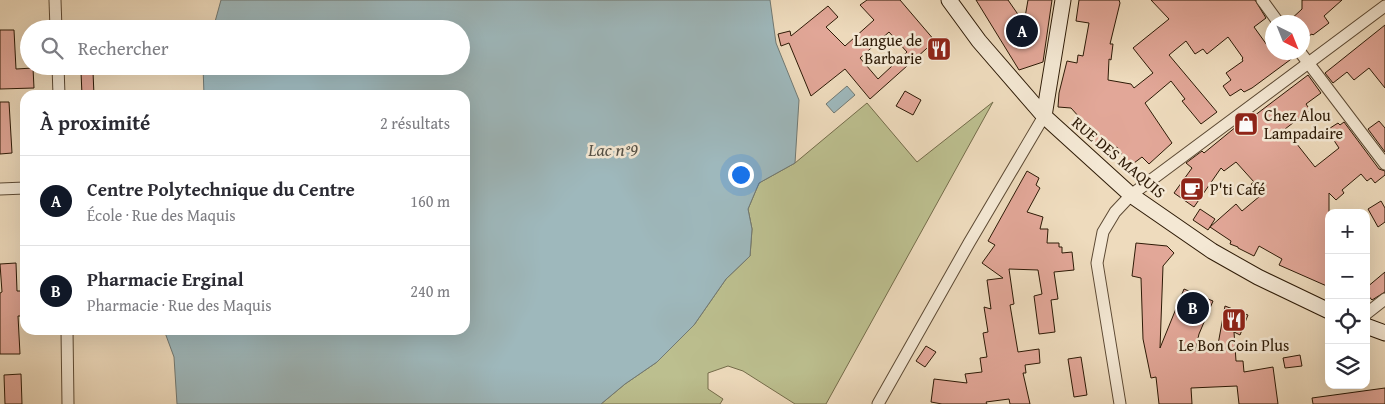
<!DOCTYPE html>
<html lang="fr">
<meta charset="utf-8">
<style>
body{margin:0;font-family:"Gentium Book Plus",serif;background:#f7f7f7;color:#2b2b33}
.controls{position:absolute;right:15px;bottom:15px;display:grid;overflow:hidden;border-radius:10px;box-shadow:0 5px 20px #0002}
.controls button{width:45px;height:45px;display:grid;place-items:center;padding:0;border:0;border-bottom:1px solid #e1e1e2;background:#fff;color:#2b2b33;font:25px sans-serif}
.compass{position:absolute;left:1265px;top:15px;width:45px;height:45px;border-radius:50%;background:#fff;box-shadow:0 5px 20px #0002;rotate:137deg}
.you{position:absolute;left:740px;top:174px;width:18px;height:18px;margin:-12px;border:4px solid #fff;border-radius:50%;background:#1a73e8;box-shadow:0 0 0 8px #1a73e833}
.badge{display:grid;place-items:center;width:32px;height:32px;border-radius:50%;background:#111827;color:#fff;font-size:16px;font-weight:700}
.pin{position:absolute;translate:-50% -50%;border:2px solid #fff;box-shadow:0 1px 5px #0006}
.list{margin:0;padding:0;list-style:none}
h2{display:flex;justify-content:space-between;align-items:center;height:65px;margin:0;padding:0 20px;font-size:21px}
h2 small{font-size:16px;font-weight:400;color:#7c7c81}
.list li{display:grid;grid-template-columns:32px 1fr auto;gap:15px;align-items:center;box-sizing:border-box;height:90px;padding:0 20px;border-top:1px solid #e1e1e2}
.list b{display:block;font-size:19px;white-space:nowrap}
.list p{margin:0;font-size:16px;white-space:nowrap;color:#7c7c81}
.list em{font-size:16px;font-style:normal;color:#7c7c81}
.icon{flex:none;width:28px;height:28px;fill:none;stroke:currentColor;stroke-width:2;stroke-linecap:round;stroke-linejoin:round}
.map{position:relative;flex:none;width:1385px;height:404px;overflow:hidden}
.search{position:absolute;background:#fff;box-shadow:0 5px 20px #0002;left:20px;top:20px;width:450px;height:55px;display:flex;align-items:center;gap:12px;box-sizing:border-box;padding:0 18px;border-radius:28px;color:#7c7c81;font-size:19px}
.panel{position:absolute;background:#fff;box-shadow:0 5px 20px #0002;left:20px;top:90px;width:450px;height:245px;border-radius:15px}
.map>svg:first-child{display:block}
.green{fill:#bcbf8f;stroke:#746c4a}
.water{fill:#9eb8bc;stroke:#717973}
.building{fill:#e2a798;stroke:#2d1a06;fill-rule:evenodd}
.lines{fill:none;stroke-linecap:round;stroke-linejoin:round}
.street-casing{stroke:#5d4a34;stroke-width:13}
.secondary-casing{stroke:#2d1a06;stroke-width:17}
.street{stroke:#f4e8d4;stroke-width:11}
.secondary{stroke:#f4e8d4;stroke-width:15}
.labels{text-anchor:middle;stroke-width:5;stroke-linejoin:round;paint-order:stroke}
.poi-label{font-size:16px;fill:#2d1a06;stroke:#f4e8d4;text-anchor:start}
.street-label{font-size:16px;fill:#2d1a06;stroke:#f4e8d4}
.water-label{font-size:18px;font-style:italic;fill:#555146;stroke:#f4e8d4}
</style>
<div class="map">
<svg width="1385" height="404" viewBox="0 0 1385 404">
<rect width="100%" height="100%" fill="#eedbbd"/>
<filter id="stains"><feTurbulence type="fractalNoise" baseFrequency=".004" numOctaves="4"/><feColorMatrix values="0 0 0 0 .2 0 0 0 0 .09 0 0 0 0 .02 0 0 0 .5 -.17"/></filter>
<radialGradient id="worn" r=".72"><stop offset=".6" stop-color="#630" stop-opacity="0"/><stop offset="1" stop-color="#630" stop-opacity=".3"/></radialGradient>
<path class="green" d="M993,102L826,404H795L743,371L728,366L708,373V389L723,399L720,404H601L625,384L657,362L694,325L726,279L750,256L752,229L748,209L759,183L795,163L867,103L917,162Z"/>
<g class="water">
<path d="M221,0H770L776,43L799,100L795,163L759,183L748,209L752,229L750,256L726,279L694,325L657,362L625,384L601,404H177L174,357L164,330H465V95H204L203,66H461V29H213Z"/>
<path d="M847,86L855,95L834,113L826,104Z"/>
</g>
<g class="building">
<path d="M867,0H900L935,41L870,99L845,69L811,96L789,43L781,46L778,34L790,31L791,36L828,6L838,17L826,27L845,46L874,20L860,5ZM889,32L907,52L878,79L860,58Z"/>
<path d="M976,0H1008L1024,23L1028,0H1052L1043,62L1019,70Z"/>
<path d="M1079,0H1119L1120,3L1110,44H1113L1111,60L1109,59L1108,80L1131,84L1134,88L1153,73L1133,48L1169,19L1151,0H1255L1266,18L1254,27L1272,52H1293L1294,57L1252,88L1244,92L1241,89L1230,96L1223,86L1231,80L1226,73L1243,61L1242,59L1243,58L1228,37L1207,54L1203,49L1195,54L1186,41L1169,55L1217,112L1201,124L1182,101L1185,99L1171,81L1145,103L1172,143L1149,164L1142,157L1130,166L1117,147L1107,153L1100,142L1096,146L1075,124L1080,118L1071,108L1058,107L1059,93L1067,61L1077,63L1078,55L1083,56L1089,23L1076,21Z"/>
<path d="M1302,0H1342L1324,16L1329,23L1313,35L1312,34L1302,40V22H1288L1302,9Z"/>
<path d="M1385,25V88L1369,68L1354,80L1347,72L1333,83L1325,73Z"/>
<path d="M0,30H14L16,69L33,68L34,88L0,89Z"/>
<path d="M81,72H93L94,95H82Z"/>
<path d="M1308,75L1321,93L1306,104L1310,110L1285,129L1315,167L1339,148L1327,130L1338,123L1340,125L1344,122L1379,169L1385,171V175L1375,183L1371,178L1367,181L1361,174L1342,190L1344,193L1336,200L1329,193V287L1279,265L1282,259L1259,246L1254,256L1238,248V247L1230,244L1231,241L1210,227L1236,204L1242,211L1260,196L1251,184L1254,182L1236,162L1224,171L1221,168L1194,207L1174,193L1192,168L1186,163L1202,151L1204,153L1248,117L1250,119Z"/>
<path d="M905,91L921,100L913,115L896,106Z"/>
<path d="M0,102H9L12,153L0,154Z"/>
<path d="M1379,121L1385,128V152L1368,129Z"/>
<path d="M1027,171L1039,178L1036,185L1040,188L1027,212L1043,217L1040,229H1048L1047,243H1059V247H1062V253L1072,252L1074,270L1054,272L1058,299L1051,300L1055,332L1039,334L1034,296L1042,294L1038,270L1009,269L1014,304L1010,305L1018,352L1039,349L1040,363L1025,365L1026,373H1023L1030,404H1010L1009,399L986,402L987,404H942L931,402L934,379L967,383L965,374L982,372L980,358L987,357L983,333L988,332L984,307L991,309L987,280L1003,278L982,263L995,245L988,241Z"/>
<path d="M1381,201L1385,208V222L1378,227L1368,209Z"/>
<path d="M1200,209L1215,219L1208,230L1193,220Z"/>
<path d="M1136,243L1167,246L1174,253L1163,266L1160,348L1184,289L1213,301L1199,334L1195,351L1217,350L1225,306L1248,315L1240,335L1234,332L1236,361H1243L1244,372L1273,367L1278,404H1239L1237,386L1191,388L1192,404H1159L1156,377L1151,378L1143,339L1141,278L1132,276Z"/>
<path d="M16,263L17,291H25V316H18L20,354H0V293L2,292L0,264Z"/>
<path d="M1385,272V292L1372,300L1366,293V288Z"/>
<path d="M926,346L936,352L925,367L916,361Z"/>
<path d="M1300,355L1302,366L1285,368L1283,358Z"/>
<path d="M1081,357L1087,395L1074,397L1068,359Z"/>
<path d="M21,374L22,404H5L4,375Z"/>
<path d="M1385,388V404H1313L1312,398Z"/>
</g>
<g class="lines">
<defs>
<g id="street">
<path d="M55,0L56,29"/>
<path d="M1262,0L1278,22"/>
<path d="M1300,52L1385,164"/>
<path d="M58,66L59,95"/>
<path d="M0,189L25,188"/>
<path d="M1366,314L1385,299"/>
<path d="M67,330L68,404"/>
<path d="M878,404L969,243L1044,116"/>
<path d="M1120,404L1097,263L1103,232L1115,212L1131,195L1385,6"/>
</g>
<g id="secondary">
<path d="M949,0L979,41L1044,116L1131,195L1212,251L1258,277L1329,311"/>
<path d="M1044,116L1063,0"/>
<path d="M1366,326L1385,333"/>
</g>
</defs>
<use href="#street" class="street-casing"/>
<use href="#secondary" class="secondary-casing"/>
<use href="#street" class="street"/>
<use href="#secondary" class="secondary"/>
</g>
<defs>
<symbol id="restaurant-square" viewBox="-11 -11 22 22"><rect x="-9" y="-9" width="18" height="18" rx="4" fill="#8f2418" stroke="#f4e8d4"/><path d="M-5-6h1v4h1v-4h1v4h1v-4h1v5L-1.5 .5V6h-2V.5L-5-1ZM5-6V6H3V1.5H1.5Q1.5-4 5-6Z" fill="#fff"/></symbol>
<symbol id="shop-square" viewBox="-11 -11 22 22"><rect x="-9" y="-9" width="18" height="18" rx="4" fill="#8f2418" stroke="#f4e8d4"/><path d="M-5-2.5h2.3a2.7 3.5 0 0 1 5.4 0H5L5.5 6h-11ZM-1.5-2.5h3a1.5 2.3 0 0 0-3 0Z" fill="#fff"/></symbol>
<symbol id="cafe-square" viewBox="-11 -11 22 22"><rect x="-9" y="-9" width="18" height="18" rx="4" fill="#8f2418" stroke="#f4e8d4"/><path d="M-5.5-4.5H6V0H3Q3 3.5 0 3.5H-2.5Q-5.5 3.5-5.5 0ZM3-3.2v2h1.7v-2ZM-6 4.5H4V6H-6Z" fill="#fff"/></symbol>
</defs>
<g fill-rule="evenodd">
<use href="#restaurant-square" x="925" y="35" width="28" height="28"/>
<use href="#shop-square" x="1232" y="110" width="28" height="28"/>
<use href="#cafe-square" x="1178" y="175" width="28" height="28"/>
<use href="#restaurant-square" x="1220" y="306" width="28" height="28"/>
</g>
<g class="labels">
<g class="poi-label">
<text x="922" y="46" text-anchor="end">Langue de<tspan x="922" dy="18">Barbarie</tspan></text>
<text x="1264" y="121">Chez Alou<tspan x="1264" dy="18">Lampadaire</tspan></text>
<text x="1210" y="195">P'ti Café</text>
<text x="1234" y="351" text-anchor="middle">Le Bon Coin Plus</text>
</g>
<g class="street-label">
<text transform="translate(1119 157) rotate(40)" y="6">RUE DES MAQUIS</text>
</g>
<g class="water-label">
<text x="613" y="156">Lac n°9</text>
</g>
</g>
<rect width="100%" height="100%" filter="url(#stains)"/>
<rect width="100%" height="100%" fill="url(#worn)"/>
</svg>
<div class="controls">
<button>+</button>
<button>−</button>
<button><svg class="icon" aria-label="locate" viewBox="0 0 24 24"><circle cx="12" cy="12" r="6"/><path d="M12 2v4M12 18v4M2 12h4M18 12h4"/></svg></button>
<button><svg class="icon" aria-label="layers" viewBox="0 0 24 24"><path d="M12 4l9 5-9 5-9-5zM3 14l9 5 9-5"/></svg></button>
</div>
<svg class="compass" viewBox="-18 -18 36 36"><path d="M0-13l5 13h-10z" fill="#e53935"/><path d="M0 13l5-13h-10z" fill="#7c7c81"/></svg>
<div class="you"></div>
<div class="pin badge" style="left:1022px;top:31px">A</div>
<div class="pin badge" style="left:1193px;top:308px">B</div>
<div class="search"><svg class="icon" aria-label="search" viewBox="0 0 24 24"><circle cx="10" cy="10" r="6"/><path d="M15 15l6 6"/></svg>Rechercher</div>
<section class="panel">
<h2>À proximité<small>2 résultats</small></h2>
<ul class="list">
<li><span class="badge">A</span><div><b>Centre Polytechnique du Centre</b><p>École · Rue des Maquis</p></div><em>160 m</em></li>
<li><span class="badge">B</span><div><b>Pharmacie Erginal</b><p>Pharmacie · Rue des Maquis</p></div><em>240 m</em></li>
</ul>
</section>
</div>
